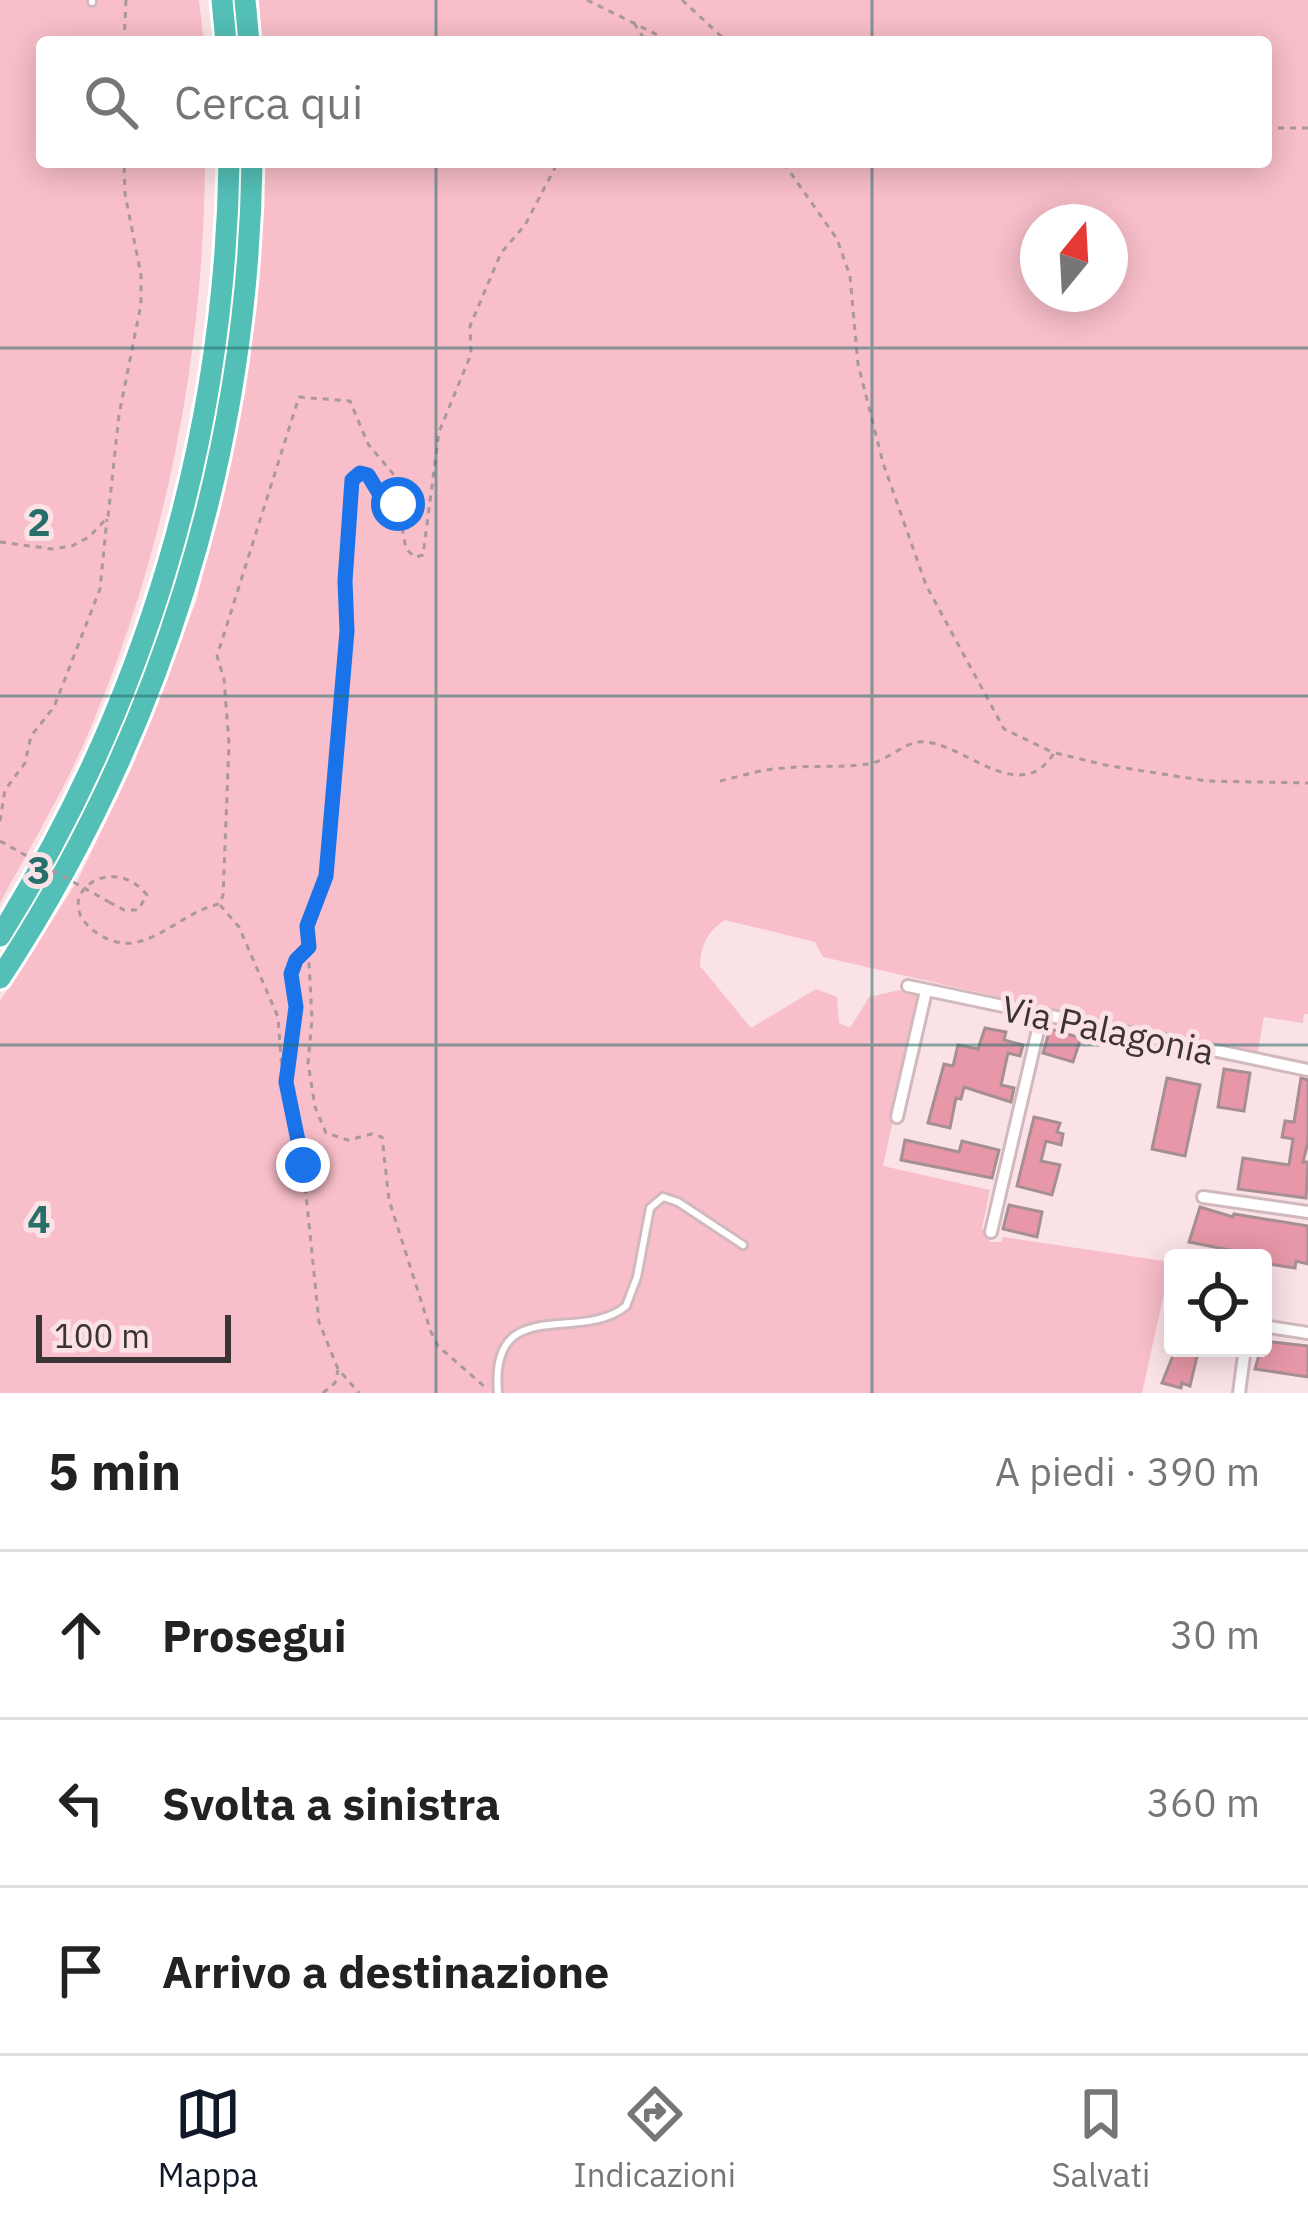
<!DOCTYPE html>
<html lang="it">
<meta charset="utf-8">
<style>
body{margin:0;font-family:"IBM Plex Sans",sans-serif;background:#f6f6f6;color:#222}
.controls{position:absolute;right:36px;bottom:36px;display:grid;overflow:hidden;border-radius:12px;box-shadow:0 6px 30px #0003}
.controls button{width:108px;height:108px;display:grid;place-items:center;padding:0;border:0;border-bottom:3px solid #e0e0e0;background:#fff;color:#222;font:60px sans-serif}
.compass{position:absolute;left:1020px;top:204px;width:108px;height:108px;border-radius:50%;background:#fff;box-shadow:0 6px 30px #0003;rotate:18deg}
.scale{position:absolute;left:36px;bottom:30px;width:195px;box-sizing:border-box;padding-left:12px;border:6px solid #3c3334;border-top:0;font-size:33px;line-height:42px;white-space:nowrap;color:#3c3334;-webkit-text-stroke:9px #fbe2e6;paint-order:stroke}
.stop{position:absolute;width:36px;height:36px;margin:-27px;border:9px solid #1a73e8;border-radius:50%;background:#fff}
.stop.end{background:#1a73e8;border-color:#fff;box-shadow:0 3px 12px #0008}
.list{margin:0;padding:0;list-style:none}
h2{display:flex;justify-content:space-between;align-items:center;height:156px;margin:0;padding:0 48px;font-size:51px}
h2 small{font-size:39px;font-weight:400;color:#767676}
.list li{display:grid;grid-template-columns:78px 1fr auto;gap:36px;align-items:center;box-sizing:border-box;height:168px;padding:0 48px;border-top:3px solid #e0e0e0}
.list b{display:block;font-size:45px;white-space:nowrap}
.list em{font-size:39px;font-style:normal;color:#767676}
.icon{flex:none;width:66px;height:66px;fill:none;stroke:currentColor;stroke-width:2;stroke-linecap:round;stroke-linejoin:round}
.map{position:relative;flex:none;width:1308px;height:1393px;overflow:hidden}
.search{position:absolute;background:#fff;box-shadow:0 6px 30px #0003;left:36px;right:36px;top:36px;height:132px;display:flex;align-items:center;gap:30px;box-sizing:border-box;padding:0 42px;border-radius:12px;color:#767676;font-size:45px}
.sheet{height:660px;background:#fff}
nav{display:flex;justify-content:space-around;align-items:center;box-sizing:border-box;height:168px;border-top:3px solid #e0e0e0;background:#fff;font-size:33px;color:#767676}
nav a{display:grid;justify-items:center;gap:6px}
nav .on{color:#111827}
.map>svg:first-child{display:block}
.green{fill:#f8bec9;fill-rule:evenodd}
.building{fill:#e797a7;stroke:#a68f93;stroke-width:3}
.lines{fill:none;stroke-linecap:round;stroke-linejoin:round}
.service-casing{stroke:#d1b9bd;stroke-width:12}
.minor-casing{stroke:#d1b9bd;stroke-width:16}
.motorway-casing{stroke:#fff;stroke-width:27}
.path{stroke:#aa989b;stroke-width:3;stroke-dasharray:6 6;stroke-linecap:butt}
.service{stroke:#fff;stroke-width:6}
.minor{stroke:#fff;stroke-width:10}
.motorway{stroke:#53bfb6;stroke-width:21}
.path-bridge{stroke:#aa989b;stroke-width:3;stroke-dasharray:6 6;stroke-linecap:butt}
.route{stroke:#1a73e8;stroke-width:15}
.grid{fill:none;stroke:#266f6a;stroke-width:3;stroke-opacity:0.55}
.labels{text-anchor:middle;stroke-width:10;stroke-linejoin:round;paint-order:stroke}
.street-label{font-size:36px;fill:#3c3334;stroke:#fbe2e6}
.grid-label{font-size:39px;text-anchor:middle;font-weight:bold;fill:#266f6a;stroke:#fbe2e6;stroke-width:10;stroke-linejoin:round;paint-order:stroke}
</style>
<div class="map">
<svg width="1308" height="1393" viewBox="0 0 1308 1393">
<rect width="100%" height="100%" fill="#fbe2e6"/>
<g class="green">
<path d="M0,0H199L204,42H42V162H205C204,358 164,560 85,741C61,796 29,849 0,903Z"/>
<path d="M259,0H1308V1014H1304L1303,1023L1264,1017L1257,1056L823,957L815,942L725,920C707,932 701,944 700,966L751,1028L816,989L837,997L839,1023L850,1028L869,997L900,990L920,995L883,1166L990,1190L982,1228L990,1242H1001L1003,1237L1171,1262L1142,1393H0V1001L78,880L133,765L197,599L245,394L257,305L265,162H1266V42H262ZM1038,222H1110V294H1038Z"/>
</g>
<g class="building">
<path d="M985,1028L1006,1032L1004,1040L1023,1045L1020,1056L1008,1053L1001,1085L1014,1088L1011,1102L964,1087L961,1099L956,1098L950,1128L928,1123L944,1064L953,1066L958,1045L978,1049Z"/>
<path d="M1050,1029L1081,1038L1073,1062L1043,1053Z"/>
<path d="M1224,1069L1250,1073L1244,1111L1218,1107Z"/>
<path d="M1167,1078L1200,1085L1185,1156L1152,1149Z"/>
<path d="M1301,1078L1308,1080V1142L1303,1162H1308L1306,1198L1238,1189L1243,1158L1289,1165L1293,1139L1282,1137L1285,1121L1294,1122Z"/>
<path d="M1034,1117L1060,1123L1057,1132L1063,1134L1061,1145L1046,1141L1041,1161L1060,1165L1052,1195L1017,1186Z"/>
<path d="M905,1140L959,1152L962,1141L999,1150L992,1178L901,1160Z"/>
<path d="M1009,1205L1042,1212L1037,1237L1003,1229Z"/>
<path d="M1200,1207L1233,1217L1234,1214L1308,1226V1264L1296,1261L1295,1268L1269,1264L1270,1258H1234L1235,1251L1189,1242Z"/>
<path d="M1263,1341L1308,1346V1377L1255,1369Z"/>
<path d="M1176,1348H1199L1190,1386L1182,1383L1181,1388L1162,1383Z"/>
</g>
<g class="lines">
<defs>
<g id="service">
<path d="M92,2V0"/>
<path d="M498,1393C489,1292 581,1344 626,1306L637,1277L650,1208L663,1197L678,1202L743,1245"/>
</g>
<g id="minor">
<path d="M908,986L1308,1070"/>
<path d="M897,1117L926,991"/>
<path d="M1203,1197L1308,1212"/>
<path d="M991,1232L1041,1017"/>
<path d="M1263,1326L1308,1333"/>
<path d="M1239,1393L1245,1348"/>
</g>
<g id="motorway">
<path d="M222,0L226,42"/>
<path d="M245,0L249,42"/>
<path d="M0,936C146,702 225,437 229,162"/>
<path d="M0,978C160,735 248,454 252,162"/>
</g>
</defs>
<use href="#service" class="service-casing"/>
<use href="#minor" class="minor-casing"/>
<use href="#motorway" class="motorway-casing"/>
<g class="path">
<path d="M587,0L672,42"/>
<path d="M682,0L721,36L722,42"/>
<path d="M634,23L646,42"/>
<path d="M124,42L126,0"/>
<path d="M1266,128H1308"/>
<path d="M398,504L406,549L415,557L423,555L439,432L471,354L470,326L501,253L525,225L558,162"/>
<path d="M0,542L52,549L72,546L89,537L108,517L119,415L141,304V275L125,194L124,162"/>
<path d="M1056,753L1105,765L1207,781L1308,783"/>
<path d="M720,781C741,776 763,769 784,768C812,765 840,768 868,764C887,761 902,744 919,742C960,738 1019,810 1054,753L1004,729L926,585L883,463L858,364L850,276L837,239L783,162"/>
<path d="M0,821L5,790L25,763L31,736L54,707L100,589L107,519"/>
<path d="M109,902L124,910H138L147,895C111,849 43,900 100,935C144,962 175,914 219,904L223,896L229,744L224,679L217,656L299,397L350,401L368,444L400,482L398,504L389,503L374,480L360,473L352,480L348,497L347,631L326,876L307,925L312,1019L308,1063L315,1107L326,1133L348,1140L372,1134L382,1137L389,1200L431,1332L438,1346L486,1388"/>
<path d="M220,905L239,927L278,1017L281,1059L303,1165L319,1322L338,1369L359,1393"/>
<path d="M287,1075L296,1007L291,974L296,960L309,948"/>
<path d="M323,1393L335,1383L338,1370"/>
</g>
<use href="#service" class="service"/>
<use href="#minor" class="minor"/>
<use href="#motorway" class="motorway"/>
<path class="path-bridge" d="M0,841L109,902"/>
</g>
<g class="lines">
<path class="route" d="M303,1165L286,1082L296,1007L291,974L296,960L309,947L307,926L326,876L347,631L345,581L352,480L360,473L368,475L382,498L398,504"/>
</g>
<path class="grid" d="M436,0V42M872,0V42M436,162V1393M872,162V1393M0,348H1308M0,696H1308M0,1045H1308"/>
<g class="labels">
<g class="street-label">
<text transform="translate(1108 1030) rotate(12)" y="13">Via Palagonia</text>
</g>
</g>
<g class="grid-label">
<text x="39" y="536">2</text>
<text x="39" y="884">3</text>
<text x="39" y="1233">4</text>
</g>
</svg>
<div class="controls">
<button><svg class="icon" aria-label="locate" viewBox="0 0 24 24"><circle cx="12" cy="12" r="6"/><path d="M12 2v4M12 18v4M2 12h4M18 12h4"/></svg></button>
</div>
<svg class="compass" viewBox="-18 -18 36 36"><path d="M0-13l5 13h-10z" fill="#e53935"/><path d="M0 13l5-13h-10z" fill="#767676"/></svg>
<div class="scale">100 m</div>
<div class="stop" style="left:398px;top:504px"></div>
<div class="stop end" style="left:303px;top:1165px"></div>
<div class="search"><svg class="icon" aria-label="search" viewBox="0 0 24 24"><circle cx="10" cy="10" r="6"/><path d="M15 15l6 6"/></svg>Cerca qui</div>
</div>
<section class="sheet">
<h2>5 min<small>A piedi · 390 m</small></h2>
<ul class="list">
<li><svg class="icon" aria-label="ahead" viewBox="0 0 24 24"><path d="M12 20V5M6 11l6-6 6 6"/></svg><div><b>Prosegui</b></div><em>30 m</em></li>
<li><svg class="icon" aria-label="left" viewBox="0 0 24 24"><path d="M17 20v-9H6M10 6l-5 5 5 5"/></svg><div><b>Svolta a sinistra</b></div><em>360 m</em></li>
<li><svg class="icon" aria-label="arrive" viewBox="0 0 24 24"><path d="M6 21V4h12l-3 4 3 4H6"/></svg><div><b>Arrivo a destinazione</b></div></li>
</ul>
</section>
<nav>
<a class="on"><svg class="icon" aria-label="map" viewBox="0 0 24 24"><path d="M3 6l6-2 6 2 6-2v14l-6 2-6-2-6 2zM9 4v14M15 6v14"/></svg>Mappa</a>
<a><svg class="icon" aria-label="directions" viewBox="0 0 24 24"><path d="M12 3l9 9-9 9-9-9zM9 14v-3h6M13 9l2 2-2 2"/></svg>Indicazioni</a>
<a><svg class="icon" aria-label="saved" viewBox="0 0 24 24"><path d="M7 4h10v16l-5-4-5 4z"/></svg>Salvati</a>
</nav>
